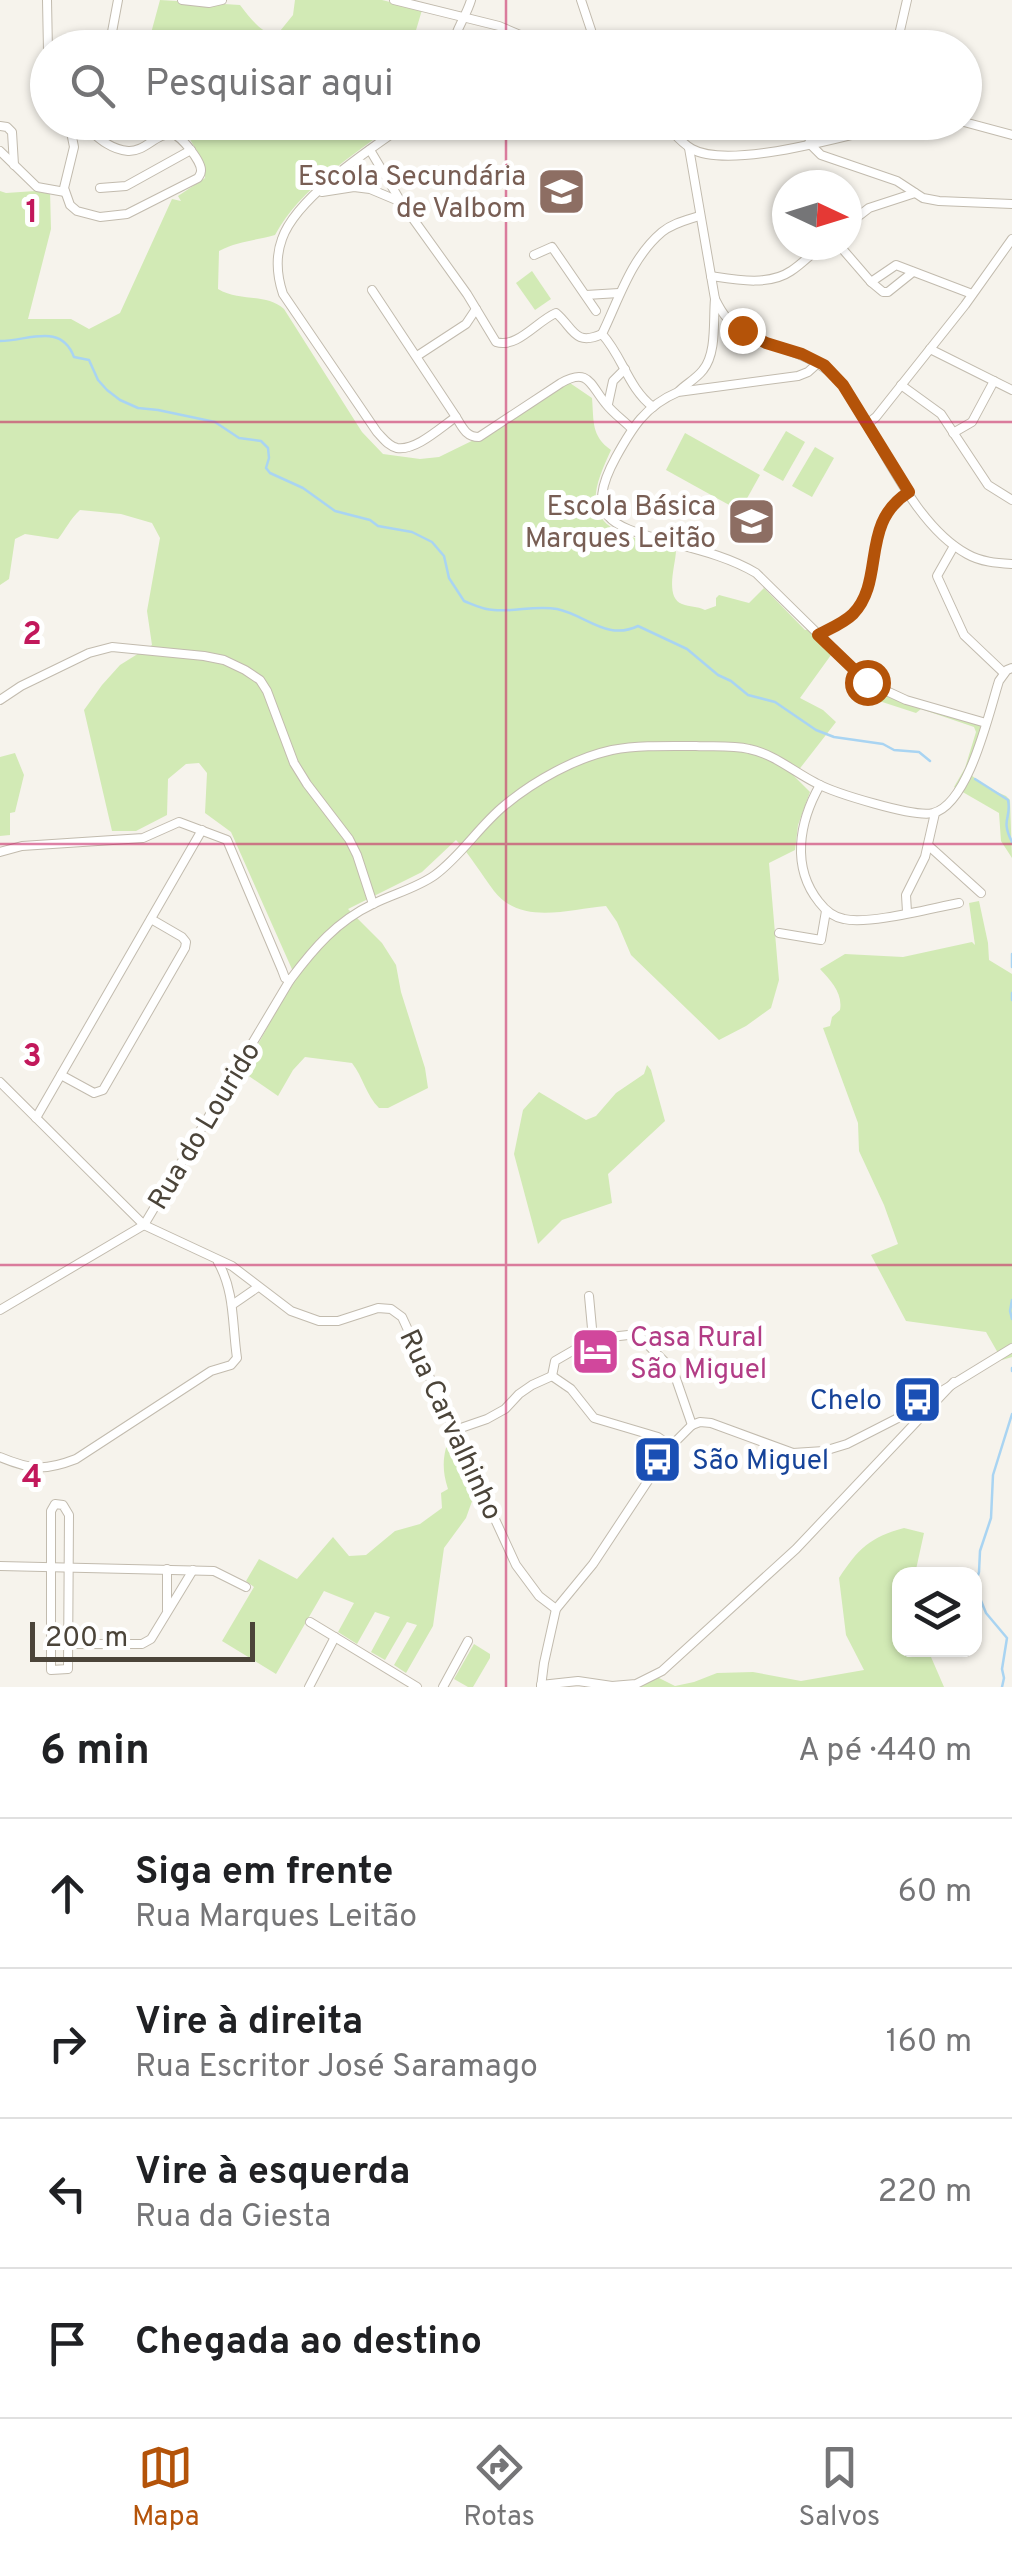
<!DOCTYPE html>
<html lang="pt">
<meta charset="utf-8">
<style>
body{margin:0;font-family:Overpass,sans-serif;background:#f6f6f6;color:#202124}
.controls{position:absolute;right:30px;bottom:30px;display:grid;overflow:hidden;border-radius:20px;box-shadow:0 2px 8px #0004}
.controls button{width:90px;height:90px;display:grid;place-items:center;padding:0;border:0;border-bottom:2px solid #e0e0e0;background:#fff;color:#202124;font:50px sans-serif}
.compass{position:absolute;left:772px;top:170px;width:90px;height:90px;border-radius:50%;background:#fff;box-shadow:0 2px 8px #0004;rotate:94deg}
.scale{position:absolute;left:30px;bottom:25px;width:225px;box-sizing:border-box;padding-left:10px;border:5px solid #4b4439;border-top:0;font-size:28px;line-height:35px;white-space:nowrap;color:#4b4439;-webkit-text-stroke:8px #fff;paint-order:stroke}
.stop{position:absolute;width:30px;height:30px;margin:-22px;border:8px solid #b45309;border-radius:50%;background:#fff}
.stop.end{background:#b45309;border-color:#fff;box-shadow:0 2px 10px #0008}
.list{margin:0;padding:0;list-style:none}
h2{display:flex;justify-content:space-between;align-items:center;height:130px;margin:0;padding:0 40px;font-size:42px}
h2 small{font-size:32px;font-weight:400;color:#757577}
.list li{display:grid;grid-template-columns:65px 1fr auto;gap:30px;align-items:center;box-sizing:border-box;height:150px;padding:0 40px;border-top:2px solid #e0e0e0}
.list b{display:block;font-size:38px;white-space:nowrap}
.list p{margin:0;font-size:32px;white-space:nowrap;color:#757577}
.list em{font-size:32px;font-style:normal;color:#757577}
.icon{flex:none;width:55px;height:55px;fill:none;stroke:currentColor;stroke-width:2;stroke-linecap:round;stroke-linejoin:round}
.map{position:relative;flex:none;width:1012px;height:1687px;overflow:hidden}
.search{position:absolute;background:#fff;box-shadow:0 2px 8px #0004;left:30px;right:30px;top:30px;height:110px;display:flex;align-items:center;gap:25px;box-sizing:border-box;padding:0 35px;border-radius:55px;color:#757577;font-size:38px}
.sheet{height:730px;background:#fff}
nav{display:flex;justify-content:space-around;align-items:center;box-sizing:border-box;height:140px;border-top:2px solid #e0e0e0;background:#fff;font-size:28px;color:#757577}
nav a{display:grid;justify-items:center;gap:5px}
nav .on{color:#b45309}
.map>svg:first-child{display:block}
.green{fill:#d2eab5}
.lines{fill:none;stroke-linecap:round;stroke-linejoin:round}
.stream{stroke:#a9d4f2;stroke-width:2.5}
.minor-casing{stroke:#c2bbae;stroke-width:10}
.minor{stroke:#fff;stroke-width:8}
.route{stroke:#b45309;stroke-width:12}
.grid{fill:none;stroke:#c2185b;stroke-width:2.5;stroke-opacity:0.55}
.labels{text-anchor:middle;stroke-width:10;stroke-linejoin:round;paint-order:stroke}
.education-label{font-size:28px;fill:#785e54;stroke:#fff;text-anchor:end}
.street-label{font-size:28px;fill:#4b4439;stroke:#fff}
.hotel-label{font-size:28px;fill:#b23c85;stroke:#fff;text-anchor:start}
.transit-label{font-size:28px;fill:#164399;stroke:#fff;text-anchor:end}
.grid-label{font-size:32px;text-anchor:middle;font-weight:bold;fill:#c2185b;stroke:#fff;stroke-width:10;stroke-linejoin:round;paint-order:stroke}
</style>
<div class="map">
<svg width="1012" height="1687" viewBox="0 0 1012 1687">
<rect width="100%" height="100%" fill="#f6f3ec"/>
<g class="green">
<path d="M160,0L240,5C251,19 259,31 276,36L293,15L295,0H382L422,10L411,47L147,48Z"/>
<path d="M180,123H396C354,155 301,187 275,235C254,241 238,241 219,251L218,289C240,302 266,293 284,309L362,432L383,454L420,459L439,457L488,433L567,381L592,398C594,421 591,436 611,450C595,485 580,519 629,536C644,542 661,543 676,550C676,564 664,597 682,604C690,607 697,606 705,610L716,606V598L719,595L749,603L764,588L805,630L813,629L865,684L903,703L915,701L980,725L981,730L967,772L988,788L1006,796L1010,800L1012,858L1001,841L999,813L954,787L965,768L976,732L974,727L921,709L916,713L873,699L852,681L854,677L831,655L800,698L823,710L836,722L794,776L810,792L798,825L795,850L769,863L779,980L771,1008L746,1026L719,1040L631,955L617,922L606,906C569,909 521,926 494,891C481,874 471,856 456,840L422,872L348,909L382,943L396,965L401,992L425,1068L428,1088L388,1108H379C366,1095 363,1077 352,1063L305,1057L293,1070L278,1096L243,1072L295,976L231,832L205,813L207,773L199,763L186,764L168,779L167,815L136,831H112L84,710L102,685L120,665L152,645L147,611L160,538L152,523L121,514L80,510C70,519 66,529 58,539L25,534L15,539L9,579L0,585V191L6,193L50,190L51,229L28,319H71L89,329L120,313L172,199L181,201L178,196L205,178L200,156Z"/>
<path d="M532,271L551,299L535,310L516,283Z"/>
<path d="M786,431L805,442L783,481L763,470Z"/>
<path d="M685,433L760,475L740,511L666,470Z"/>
<path d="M815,447L834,458L812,497L792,486Z"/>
<path d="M15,753L24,775L15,812L10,813V835L0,836V757Z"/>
<path d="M979,901L988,943L989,960L1012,974V1357L1002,1360L986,1332L906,1321L871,1255L898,1244L884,1205L859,1151L858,1123L823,1028L830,1026L832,1017L840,1010C843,993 831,981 820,969L845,954L903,957L972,942L975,945L969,903Z"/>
<path d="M647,1065L651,1070L665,1121L608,1174L612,1203L562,1220L538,1244L514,1154L523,1110L539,1092L586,1120L596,1116L616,1093L644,1074Z"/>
<path d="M451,1433L476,1490L466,1518L444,1548L433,1626L406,1673L394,1665L417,1625L407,1622L385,1660L371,1652L390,1617L375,1612L357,1644L338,1632L354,1603L324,1591L276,1674L222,1641L254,1587L246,1581L259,1559L297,1579L333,1537L349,1556L366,1555L395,1531L420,1524L442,1508L441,1493L448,1489C441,1468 443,1453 451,1433Z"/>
<path d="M904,1528L924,1533L915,1574H900V1650H928L944,1687H620L651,1674L675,1686L694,1682L717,1673L753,1672L801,1681L864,1670L846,1635L839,1578C858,1549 870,1537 904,1528Z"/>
<path d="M474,1644L490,1654V1658L473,1687H468L454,1679Z"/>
</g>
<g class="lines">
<g class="stream">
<path d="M0,341C28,341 61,322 74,357L89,360L98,380L107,390L120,400L138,408L158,410L215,422L239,438L261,441L268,448L269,458L266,468L270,473L303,488L335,511L370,520L378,526L412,532L432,542L444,556L449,578L464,601C474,605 483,610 494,610C515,612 536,605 557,609C586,615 607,641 638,626L687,649L718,675L731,681L748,695L775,702L816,730L834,737L883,744L894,750L919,752L930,761"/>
<path d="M975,779L1008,800C1012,819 1000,818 1012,842"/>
<path d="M1012,954V967"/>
<path d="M1012,993V1000"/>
<path d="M1012,1300L1010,1311L1012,1319"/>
<path d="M1012,1368V1371"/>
<path d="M1002,1687L1004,1678L1002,1669L1007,1638L986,1613L975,1586L979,1572L980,1551L991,1518L993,1475L1012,1414"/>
</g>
<defs>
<g id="minor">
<path d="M47,0L48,51"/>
<path d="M182,0L209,3L222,0"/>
<path d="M394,0L499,26L551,48"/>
<path d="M581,0L597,48"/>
<path d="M109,48L118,0"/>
<path d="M452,48C455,30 466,17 471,0"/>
<path d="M896,48L907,0"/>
<path d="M69,122L74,147L64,188L70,205L77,211L100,217L127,214L198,178C199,176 201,174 201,171C202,162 181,135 172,134C156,133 145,152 128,151C107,149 95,134 80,122"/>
<path d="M409,122C373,147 296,197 282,239C275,258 277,276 283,294L377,432C383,438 388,446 397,448C416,451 441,427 456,417C462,427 466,437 479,437L561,383C589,367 590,385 606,404C613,413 623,420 631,428"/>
<path d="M663,122C672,131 681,143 692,149C731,171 857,133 903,122"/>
<path d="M824,122L813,134L809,143L821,155L897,181L923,198L939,201L1012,204"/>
<path d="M964,122L1012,135"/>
<path d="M0,126L7,127L12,132L14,165"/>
<path d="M689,148L715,299C718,305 722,313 727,318C759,351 807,345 840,382C850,393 857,408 865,421C891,464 921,529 967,554C981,562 997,563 1012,564"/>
<path d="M370,150L401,202"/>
<path d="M0,151L37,187L65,192"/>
<path d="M100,188L126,186L191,150"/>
<path d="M322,192L354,187L370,189L401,202L467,294L496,342C517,349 537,321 556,313C573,327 574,347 602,334"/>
<path d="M847,225L869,208L915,193"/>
<path d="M839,245L871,282L896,265L972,294"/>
<path d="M534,255L552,247L596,311"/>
<path d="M711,276C737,280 769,286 791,271C802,264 812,253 823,245"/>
<path d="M871,282L883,292H888L913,272"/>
<path d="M372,290L456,417"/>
<path d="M586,295L619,293"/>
<path d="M930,349L1012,390"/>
<path d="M417,356L466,324L476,309"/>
<path d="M818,363L808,372L798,376L678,392C645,406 632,428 616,457C581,521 617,527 669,542C699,550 729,557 756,573L867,682L906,700L986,723"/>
<path d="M901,385L941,414L988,485L1012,500"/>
<path d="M679,391C686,384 696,379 703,370C717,353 713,320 715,299"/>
<path d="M608,404L613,381L625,369"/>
<path d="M653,407C628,388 623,357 602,334C619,299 631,258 662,232C673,223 687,220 699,216"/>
<path d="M867,424L876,417L965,305L1012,239"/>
<path d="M953,433L972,422L994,381"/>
<path d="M954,546L937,576L964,635L1004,673"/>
<path d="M818,635C829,629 844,623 853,614C886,580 859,523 909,492"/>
<path d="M0,700L21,686L89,653L112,647L204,656L224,660L245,670L260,680L267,691L294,763L307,784L349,839L357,855L373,904"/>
<path d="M820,785C799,822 791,867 819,902C825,910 833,917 844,919C868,925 932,908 959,903"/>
<path d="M929,846L981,893"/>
<path d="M0,852L22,846L143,838L179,822L227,840L282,970L285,978L290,980"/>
<path d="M907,912L906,895L925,857L935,813"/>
<path d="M779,933L821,940L826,911"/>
<path d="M61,1075L94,1093L103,1090L185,948L186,942L182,937L151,919"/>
<path d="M0,1082L144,1225L232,1266L291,1311L319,1321H338L378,1308L391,1309L402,1317L516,1565L539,1596L556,1609"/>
<path d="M36,1118L202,830"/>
<path d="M589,1296L593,1339"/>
<path d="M232,1305L258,1287"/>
<path d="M0,1310L144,1225L290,980C314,948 337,921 373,904C393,894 417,888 435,875C462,855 479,826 505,805C534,781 575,758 612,750C640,745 668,746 696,746C713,747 732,745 749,749C774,754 794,772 816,783C834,793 915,818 933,813C969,804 989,712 999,681L1007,670L1012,668"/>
<path d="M552,1376L555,1361L593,1339L637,1334L673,1370L692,1425"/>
<path d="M552,1376L571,1389L594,1418L658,1437L671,1446"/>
<path d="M692,1425L700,1422L711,1423L793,1453L824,1451L847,1444L896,1419L1012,1348"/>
<path d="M455,1430L487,1419L505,1409L519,1394L532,1385L552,1376"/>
<path d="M0,1457C31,1470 45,1471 76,1459L211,1371L231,1365L237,1358C232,1324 235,1292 218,1262"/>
<path d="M55,1504L63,1505L69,1515L68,1669L51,1670V1511Z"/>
<path d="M0,1566L214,1571L246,1587"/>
<path d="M167,1569V1610"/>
<path d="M310,1622L417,1687"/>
<path d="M68,1644H142L151,1639L193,1570"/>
<path d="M541,1685L578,1681L612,1686L636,1684L662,1671L796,1549L954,1382"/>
<path d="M309,1687L335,1637"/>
<path d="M443,1687L468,1641"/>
<path d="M541,1687L544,1663L556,1609L593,1564L671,1446L692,1425"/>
</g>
</defs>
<use href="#minor" class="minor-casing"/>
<use href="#minor" class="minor"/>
</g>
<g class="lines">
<path class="route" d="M742,330L766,343L802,354L824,365L843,385L909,492C859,523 886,580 853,614C844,623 829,629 818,635L867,682"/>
</g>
<path class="grid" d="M506,0V48M506,122V1687M0,422H1012M0,844H1012M0,1265H1012"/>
<defs>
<symbol id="school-square" viewBox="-11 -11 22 22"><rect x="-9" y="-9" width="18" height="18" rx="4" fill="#8d6e63" stroke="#fff"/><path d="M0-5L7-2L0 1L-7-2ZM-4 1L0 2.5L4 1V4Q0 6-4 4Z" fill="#fff"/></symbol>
<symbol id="hotel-square" viewBox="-11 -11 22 22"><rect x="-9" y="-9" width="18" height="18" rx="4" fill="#d1479c" stroke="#fff"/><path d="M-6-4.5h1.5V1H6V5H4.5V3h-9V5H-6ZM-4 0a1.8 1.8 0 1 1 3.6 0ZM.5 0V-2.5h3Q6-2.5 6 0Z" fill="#fff"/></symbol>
<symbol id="bus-square" viewBox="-11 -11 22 22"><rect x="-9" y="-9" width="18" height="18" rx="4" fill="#1a4fb4" stroke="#fff"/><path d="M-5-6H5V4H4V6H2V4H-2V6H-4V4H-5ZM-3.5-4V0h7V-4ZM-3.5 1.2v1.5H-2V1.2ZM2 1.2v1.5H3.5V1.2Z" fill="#fff"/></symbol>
</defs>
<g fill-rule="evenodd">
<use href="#school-square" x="534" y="164" width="55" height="55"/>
<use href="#school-square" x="724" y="494" width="55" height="55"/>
<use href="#hotel-square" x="568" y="1324" width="55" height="55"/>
<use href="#bus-square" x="890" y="1372" width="55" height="55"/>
<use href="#bus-square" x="630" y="1432" width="55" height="55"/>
</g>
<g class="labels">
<g class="education-label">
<text x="526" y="185">Escola Secundária<tspan x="526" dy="32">de Valbom</tspan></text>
<text x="716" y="515">Escola Básica<tspan x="716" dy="32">Marques Leitão</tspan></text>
</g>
<g class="street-label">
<text transform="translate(203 1125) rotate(-59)" y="10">Rua do Lourido</text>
<text transform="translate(452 1424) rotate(65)" y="10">Rua Carvalhinho</text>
</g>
<g class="hotel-label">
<text x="630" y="1346">Casa Rural<tspan x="630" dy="32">São Miguel</tspan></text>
</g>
<g class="transit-label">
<text x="882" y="1409">Chelo</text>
<text x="692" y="1469" text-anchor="start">São Miguel</text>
</g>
</g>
<g class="grid-label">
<text x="32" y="222">1</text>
<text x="32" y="644">2</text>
<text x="32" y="1066">3</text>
<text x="32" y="1487">4</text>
</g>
</svg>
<div class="controls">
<button><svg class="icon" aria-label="layers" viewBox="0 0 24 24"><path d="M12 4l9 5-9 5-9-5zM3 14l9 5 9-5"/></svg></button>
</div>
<svg class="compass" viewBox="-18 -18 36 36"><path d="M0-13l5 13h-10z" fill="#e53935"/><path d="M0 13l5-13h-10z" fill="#757577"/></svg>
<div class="scale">200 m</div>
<div class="stop" style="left:867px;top:682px"></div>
<div class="stop end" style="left:742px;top:330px"></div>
<div class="search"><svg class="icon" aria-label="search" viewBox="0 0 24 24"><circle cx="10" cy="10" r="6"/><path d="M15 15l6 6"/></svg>Pesquisar aqui</div>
</div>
<section class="sheet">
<h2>6 min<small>A pé · 440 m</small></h2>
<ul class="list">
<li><svg class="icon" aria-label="ahead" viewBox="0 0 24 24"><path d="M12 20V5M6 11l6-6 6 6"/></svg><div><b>Siga em frente</b><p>Rua Marques Leitão</p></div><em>60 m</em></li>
<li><svg class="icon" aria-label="right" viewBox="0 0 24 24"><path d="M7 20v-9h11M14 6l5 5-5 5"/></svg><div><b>Vire à direita</b><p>Rua Escritor José Saramago</p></div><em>160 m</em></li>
<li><svg class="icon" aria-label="left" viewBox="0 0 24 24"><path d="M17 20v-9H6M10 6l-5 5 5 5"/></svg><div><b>Vire à esquerda</b><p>Rua da Giesta</p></div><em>220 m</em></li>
<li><svg class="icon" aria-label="arrive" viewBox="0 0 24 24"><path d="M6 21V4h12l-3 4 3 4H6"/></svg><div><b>Chegada ao destino</b></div></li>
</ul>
</section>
<nav>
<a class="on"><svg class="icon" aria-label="map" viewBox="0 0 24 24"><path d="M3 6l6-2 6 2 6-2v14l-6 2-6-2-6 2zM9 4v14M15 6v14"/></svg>Mapa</a>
<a><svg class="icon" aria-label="directions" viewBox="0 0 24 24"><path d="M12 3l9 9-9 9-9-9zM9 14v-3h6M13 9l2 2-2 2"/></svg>Rotas</a>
<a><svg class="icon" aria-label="saved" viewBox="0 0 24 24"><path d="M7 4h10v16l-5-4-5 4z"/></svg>Salvos</a>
</nav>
